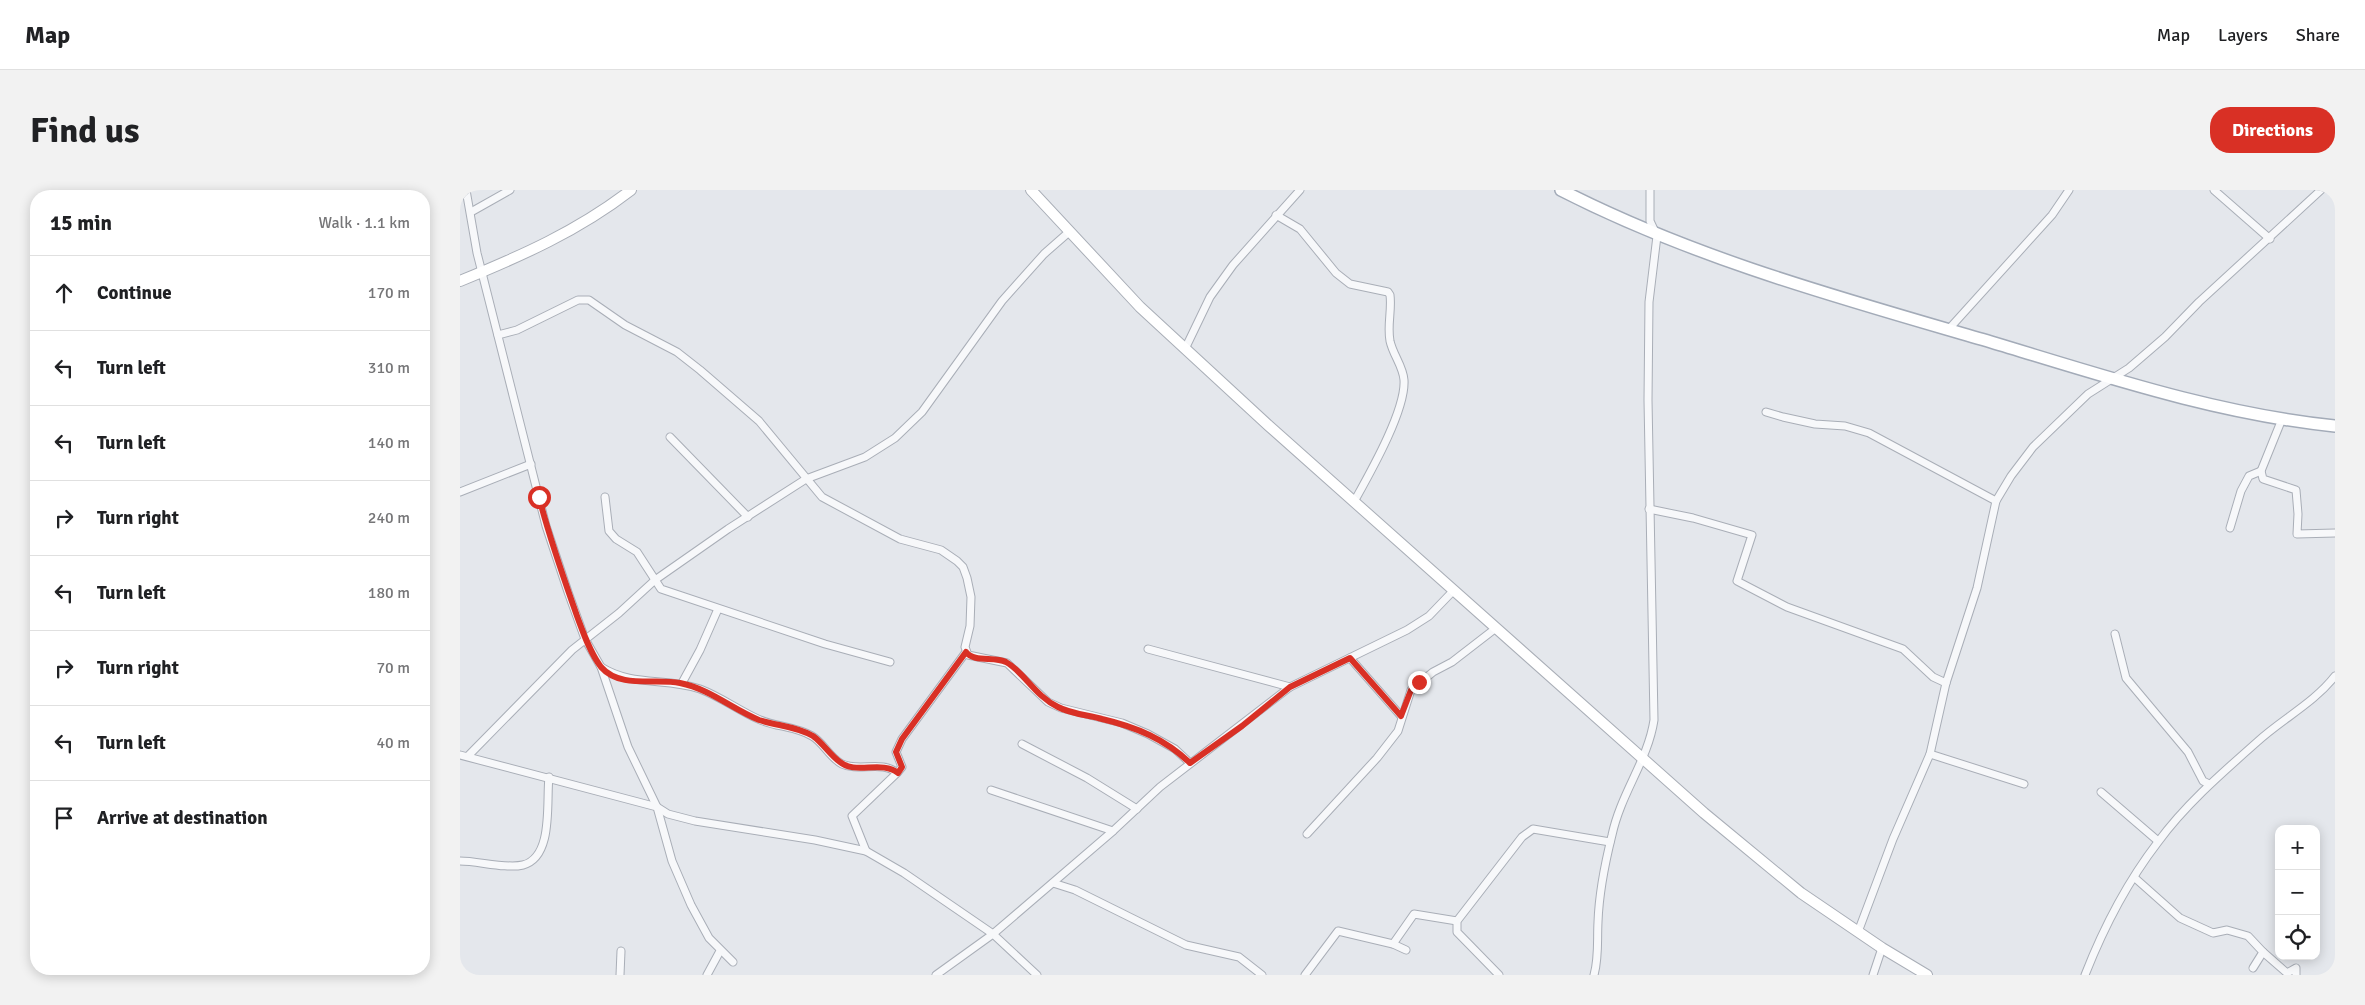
<!DOCTYPE html>
<meta charset="utf-8">
<style>
body{margin:0;font-family:Signika,sans-serif;background:#f2f2f2;color:#202124}
.controls{position:absolute;right:15px;bottom:15px;display:grid;overflow:hidden;border-radius:10px;box-shadow:0 2px 12px #0003}
.controls button{width:45px;height:45px;display:grid;place-items:center;padding:0;border:0;border-bottom:1px solid #e0e0e0;background:#fff;color:#202124;font:25px sans-serif}
.stop{position:absolute;width:15px;height:15px;margin:-11px;border:4px solid #d93025;border-radius:50%;background:#fff}
.stop.end{background:#d93025;border-color:#fff;box-shadow:0 1px 5px #0008}
.list{margin:0;padding:0;list-style:none}
h2{display:flex;justify-content:space-between;align-items:center;height:65px;margin:0;padding:0 20px;font-size:21px}
h2 small{font-size:16px;font-weight:400;color:#757577}
.list li{display:grid;grid-template-columns:32px 1fr auto;gap:15px;align-items:center;box-sizing:border-box;height:75px;padding:0 20px;border-top:1px solid #e0e0e0}
.list b{display:block;font-size:19px;white-space:nowrap}
.list em{font-size:16px;font-style:normal;color:#757577}
.icon{flex:none;width:28px;height:28px;fill:none;stroke:currentColor;stroke-width:2;stroke-linecap:round;stroke-linejoin:round}
.map{position:relative;flex:none;width:1875px;height:785px;overflow:hidden;border-radius:20px}
header{display:flex;align-items:center;gap:30px;box-sizing:border-box;height:70px;padding:0 25px;background:#fff;border-bottom:1px solid #e0e0e0}
header strong{font-size:24px}
nav{display:flex;gap:28px;margin-inline-start:auto;font-size:18px}
.intro{display:flex;align-items:center;justify-content:space-between;box-sizing:border-box;height:120px;padding:0 30px}
h1{margin:0;font-size:35px}
.button{padding:12px 22px;border-radius:20px;background:#d93025;color:#fff;font-size:18px;font-weight:700}
main{display:flex;gap:30px;padding:0 30px}
aside{flex:1;background:#fff;border-radius:20px;box-shadow:0 2px 12px #0003}
.map>svg:first-child{display:block}
.lines{fill:none;stroke-linecap:round;stroke-linejoin:round}
.minor-casing{stroke:#a9aeb7;stroke-width:9}
.secondary-casing{stroke:#a9aeb7;stroke-width:12}
.primary-casing{stroke:#a3abb8;stroke-width:14}
.minor{stroke:#f7f8fa;stroke-width:7}
.secondary{stroke:#fff;stroke-width:10}
.primary{stroke:#fff;stroke-width:11}
.route{stroke:#d93025;stroke-width:6}
</style>
<header>
<strong>Map</strong>
<nav><a>Map</a><a>Layers</a><a>Share</a></nav>
</header>
<div class="intro"><h1>Find us</h1><a class="button">Directions</a></div>
<main>
<aside>
<h2>15 min<small>Walk · 1.1 km</small></h2>
<ul class="list">
<li><svg class="icon" aria-label="ahead" viewBox="0 0 24 24"><path d="M12 20V5M6 11l6-6 6 6"/></svg><div><b>Continue</b></div><em>170 m</em></li>
<li><svg class="icon" aria-label="left" viewBox="0 0 24 24"><path d="M17 20v-9H6M10 6l-5 5 5 5"/></svg><div><b>Turn left</b></div><em>310 m</em></li>
<li><svg class="icon" aria-label="left" viewBox="0 0 24 24"><path d="M17 20v-9H6M10 6l-5 5 5 5"/></svg><div><b>Turn left</b></div><em>140 m</em></li>
<li><svg class="icon" aria-label="right" viewBox="0 0 24 24"><path d="M7 20v-9h11M14 6l5 5-5 5"/></svg><div><b>Turn right</b></div><em>240 m</em></li>
<li><svg class="icon" aria-label="left" viewBox="0 0 24 24"><path d="M17 20v-9H6M10 6l-5 5 5 5"/></svg><div><b>Turn left</b></div><em>180 m</em></li>
<li><svg class="icon" aria-label="right" viewBox="0 0 24 24"><path d="M7 20v-9h11M14 6l5 5-5 5"/></svg><div><b>Turn right</b></div><em>70 m</em></li>
<li><svg class="icon" aria-label="left" viewBox="0 0 24 24"><path d="M17 20v-9H6M10 6l-5 5 5 5"/></svg><div><b>Turn left</b></div><em>40 m</em></li>
<li><svg class="icon" aria-label="arrive" viewBox="0 0 24 24"><path d="M6 21V4h12l-3 4 3 4H6"/></svg><div><b>Arrive at destination</b></div></li>
</ul>
</aside>
<div class="map">
<svg width="1875" height="785" viewBox="0 0 1875 785">
<rect width="100%" height="100%" fill="#e4e7ec"/>
<g class="lines">
<defs>
<g id="minor">
<path d="M6,0L17,63L86,336L108,402L125,449L141,477L168,557L197,617L212,671L231,715L249,748L273,772"/>
<path d="M1754,0L1810,49"/>
<path d="M11,22L50,0"/>
<path d="M816,25L840,39L876,83L890,94L928,102L930,105C932,121 927,135 930,151C933,165 943,176 944,190C946,220 910,283 895,310"/>
<path d="M1488,140L1592,25L1609,0"/>
<path d="M38,145L57,140L118,110H129L165,135L217,162L240,180L299,231L362,307L440,349L481,360L497,371L503,377L507,388L511,407L510,436L505,457L508,465L547,473L588,512L601,518L662,533L688,544L715,559L730,573"/>
<path d="M725,159L750,107L773,75L840,0"/>
<path d="M1306,222L1323,227L1355,234L1385,236L1409,243L1536,311"/>
<path d="M1822,229L1801,281L1803,289L1836,300L1838,324L1837,344L1875,343"/>
<path d="M210,247L288,327"/>
<path d="M0,302L71,274"/>
<path d="M145,307L149,341L156,349L177,362L201,399L365,454L430,472"/>
<path d="M1189,319L1233,328L1292,345L1277,391L1327,417L1443,459L1473,487L1486,493"/>
<path d="M1770,338L1781,301L1789,286L1801,281"/>
<path d="M1655,444L1666,488L1728,562L1743,591L1749,594"/>
<path d="M688,459L830,497"/>
<path d="M890,468L941,526"/>
<path d="M141,477C173,497 206,487 240,499C261,507 278,520 298,529C315,537 335,536 352,546C363,552 370,568 382,574C398,582 423,570 437,583"/>
<path d="M222,493L240,460L258,419"/>
<path d="M562,554L627,588L677,619"/>
<path d="M1470,564L1564,594"/>
<path d="M0,565L197,617L208,624L235,631L355,650L406,661L444,683L533,744L577,785"/>
<path d="M8,566L112,460L159,423L195,390L268,339L346,289L405,267L435,248L462,222L542,111L584,64L609,42"/>
<path d="M531,600L653,641"/>
<path d="M1641,602L1698,651"/>
<path d="M847,644L917,568L938,541L951,500L973,482L992,472L1036,438"/>
<path d="M406,661L392,626L437,583L442,577L436,562L442,549L506,462"/>
<path d="M0,671C18,671 46,679 63,675C94,667 86,611 89,587"/>
<path d="M1675,688L1720,728L1753,743L1767,740L1788,746L1803,762L1793,778"/>
<path d="M593,693L615,700L726,755L779,767L802,785"/>
<path d="M1398,742L1433,649L1470,564L1486,493L1517,398L1536,311L1551,286L1573,257L1628,204L1669,178L1705,147L1739,112L1861,0"/>
<path d="M933,754L954,724L997,731"/>
<path d="M1803,762L1827,783L1836,778V785"/>
<path d="M160,785L161,761"/>
<path d="M247,785L260,761"/>
<path d="M476,785L533,744L653,641L700,597L830,497L947,440L969,426L994,400"/>
<path d="M845,785L878,741L933,754L946,760"/>
<path d="M1039,785L997,742V731L1062,647L1073,639L1150,652"/>
<path d="M1134,785C1139,767 1137,750 1138,732C1139,703 1145,673 1152,645C1161,603 1188,570 1194,530L1188,210L1189,112L1197,46L1190,31V0"/>
<path d="M1413,785L1422,758"/>
<path d="M1625,785C1643,739 1668,691 1698,652C1726,614 1762,583 1797,552C1822,529 1854,513 1875,486"/>
</g>
<g id="secondary">
<path d="M571,0L680,117L809,236L1244,623L1341,703L1422,758L1467,785"/>
<path d="M0,91C61,66 118,41 171,0"/>
</g>
<path id="primary" d="M1101,0C1238,70 1384,109 1531,152C1644,186 1757,224 1875,236"/>
</defs>
<use href="#minor" class="minor-casing"/>
<use href="#secondary" class="secondary-casing"/>
<use href="#primary" class="primary-casing"/>
<use href="#minor" class="minor"/>
<use href="#secondary" class="secondary"/>
<use href="#primary" class="primary"/>
</g>
<g class="lines">
<path class="route" d="M79,307C89,347 103,386 117,426C123,442 130,463 141,477C160,499 196,488 220,493C250,499 272,519 299,530C317,536 336,536 353,546C363,553 370,565 380,572C395,585 422,570 438,583L442,577L436,562L442,549L506,462C514,473 534,466 546,472C564,482 575,506 598,517C611,524 628,525 642,529C676,537 705,549 730,573L782,536L830,497L890,468L941,526L951,500L959,492"/>
</g>
</svg>
<div class="controls">
<button>+</button>
<button>−</button>
<button><svg class="icon" aria-label="locate" viewBox="0 0 24 24"><circle cx="12" cy="12" r="6"/><path d="M12 2v4M12 18v4M2 12h4M18 12h4"/></svg></button>
</div>
<div class="stop" style="left:79px;top:307px"></div>
<div class="stop end" style="left:959px;top:492px"></div>
</div>
</main>
